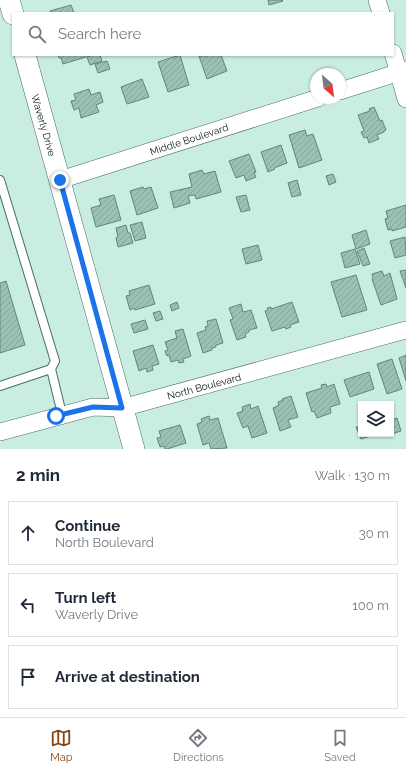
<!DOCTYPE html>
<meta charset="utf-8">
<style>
body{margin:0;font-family:Raleway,sans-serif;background:#f2f2f3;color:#1f2937}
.controls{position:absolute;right:12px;bottom:12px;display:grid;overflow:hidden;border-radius:0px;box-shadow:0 1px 3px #0004}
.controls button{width:36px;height:36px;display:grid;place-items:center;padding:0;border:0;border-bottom:1px solid #e0e1e3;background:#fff;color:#1f2937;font:20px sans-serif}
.compass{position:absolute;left:310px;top:68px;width:36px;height:36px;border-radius:50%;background:#fff;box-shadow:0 1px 3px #0004;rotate:152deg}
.stop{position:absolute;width:12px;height:12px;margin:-9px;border:3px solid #1a73e8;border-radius:50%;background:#fff}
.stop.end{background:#1a73e8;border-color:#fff;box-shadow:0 1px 4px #0008}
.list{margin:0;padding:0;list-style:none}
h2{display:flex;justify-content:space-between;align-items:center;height:52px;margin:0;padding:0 16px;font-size:17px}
h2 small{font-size:13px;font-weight:400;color:#747a83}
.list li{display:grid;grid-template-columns:26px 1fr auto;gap:12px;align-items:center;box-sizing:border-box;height:64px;margin:0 8px 8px;padding:0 8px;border:1px solid #e0e1e3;border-radius:0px}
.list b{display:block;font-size:15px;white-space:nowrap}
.list p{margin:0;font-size:13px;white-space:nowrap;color:#747a83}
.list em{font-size:13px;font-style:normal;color:#747a83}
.icon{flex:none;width:22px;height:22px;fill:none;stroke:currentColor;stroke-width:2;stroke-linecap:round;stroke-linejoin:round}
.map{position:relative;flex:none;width:406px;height:449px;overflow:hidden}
.search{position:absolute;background:#fff;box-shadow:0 1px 3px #0004;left:12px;right:12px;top:12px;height:44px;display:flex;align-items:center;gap:10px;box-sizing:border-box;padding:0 14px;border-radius:0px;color:#747a83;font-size:15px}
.sheet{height:268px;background:#fff}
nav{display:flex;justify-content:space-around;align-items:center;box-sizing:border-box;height:56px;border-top:1px solid #e0e1e3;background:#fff;font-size:11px;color:#747a83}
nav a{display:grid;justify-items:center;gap:2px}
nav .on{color:#874610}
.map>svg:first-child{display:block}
.building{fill:url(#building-hatch);stroke:#63857b}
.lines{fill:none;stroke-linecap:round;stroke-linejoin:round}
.service-casing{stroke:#4b6c63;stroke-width:10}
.minor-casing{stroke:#4b6c63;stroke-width:18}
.tertiary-casing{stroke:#4b6c63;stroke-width:22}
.service{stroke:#fff;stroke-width:8}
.minor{stroke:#fff;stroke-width:17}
.tertiary{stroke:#fff;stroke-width:21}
.route{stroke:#1a73e8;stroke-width:5}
.labels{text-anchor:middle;stroke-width:4;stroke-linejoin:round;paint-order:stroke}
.street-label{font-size:10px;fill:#0a1713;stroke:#fff}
</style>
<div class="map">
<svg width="406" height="449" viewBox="0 0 406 449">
<defs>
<pattern id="building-hatch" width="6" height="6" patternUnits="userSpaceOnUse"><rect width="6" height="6" fill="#9dc0b5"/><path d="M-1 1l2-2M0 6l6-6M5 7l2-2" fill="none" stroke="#86a49b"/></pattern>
</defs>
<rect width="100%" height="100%" fill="#c9ede2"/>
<g class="building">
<path d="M268,0H282L283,1L269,5Z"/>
<path d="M71,5L74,13H51L50,11Z"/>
<path d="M58,55H86V57L63,64L61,58H59Z"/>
<path d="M93,55H100L102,61L90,65L87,57Z"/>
<path d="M180,55L189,85L168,92L158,62Z"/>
<path d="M221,55L227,71L207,79L199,56Z"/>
<path d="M107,61L110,69L98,73L95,64Z"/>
<path d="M142,79L149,97L127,104L121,87Z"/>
<path d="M89,89L91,95L100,92L103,102L96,105L99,112L81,118L79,108L74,110L71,101L76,100L74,94Z"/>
<path d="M374,107L380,121L382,120L386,130L384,131V132L377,135L379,139L369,143L367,137L364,138L361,132L364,131L358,115L370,111L369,109Z"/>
<path d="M305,130L307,136L313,134L322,160L299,168L289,135Z"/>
<path d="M281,145L287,163L274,168L275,169L268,172L261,152Z"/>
<path d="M249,154L256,172L254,173L256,177L246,181L244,175L236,178L229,161Z"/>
<path d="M202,170L204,174L215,171L221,192L196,199L195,195L188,196L190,203L174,208L170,192L192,187L189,174Z"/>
<path d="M333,174L336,182L329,185L326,176Z"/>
<path d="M297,180L301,195L292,197L288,183Z"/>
<path d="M143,187L144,189L151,187L158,208L137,215L130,191Z"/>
<path d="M114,195L121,220L96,227L91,208L101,205L99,199Z"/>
<path d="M246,195L250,210L241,212L236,197Z"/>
<path d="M406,205V227L392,231V229L388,230L385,219L388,218L386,211Z"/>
<path d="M142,222L146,238L135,241L130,225Z"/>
<path d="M126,225L128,233H130L133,243L118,247L116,238L118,237L116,228Z"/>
<path d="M366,230L370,244L356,249L352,235Z"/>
<path d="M405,237L406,255L395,258L390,241Z"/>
<path d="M258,245L262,260L246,264L242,249Z"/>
<path d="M364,248L370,264L363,266L357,251Z"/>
<path d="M355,249L360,264L345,268L341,253Z"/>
<path d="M406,270V288L400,271Z"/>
<path d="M382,271L384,276L390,273L397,299L381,305L372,279L373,278L372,274Z"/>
<path d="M356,275L367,310L342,317L331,282Z"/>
<path d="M6,281L25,345L0,353V283Z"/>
<path d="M149,285L155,304L135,310L134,308L130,310L126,296L130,295L129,291Z"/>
<path d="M177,302L179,308L172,311L170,305Z"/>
<path d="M292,302L299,322L290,325L291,327L286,329L285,327L272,331L265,311L268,310L267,308L271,307V309Z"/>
<path d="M241,304L243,312L251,310L257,328L249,330V332L245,334L246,337L237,340L230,320L233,319L229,308Z"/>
<path d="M160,311L163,319L156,321L153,313Z"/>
<path d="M216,319L223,343L216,345V347L212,348V350L203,353L197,333L206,330L205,327L208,326L207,321Z"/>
<path d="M145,320L148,329L134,333L131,324Z"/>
<path d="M183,329L191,356L183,359L184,362L179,363L178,360L171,362L169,355L167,356L165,351L168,350L165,342L177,338L175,331Z"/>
<path d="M153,345L159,364L152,366L153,370L147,372L146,368L139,371L133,351Z"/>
<path d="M406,355V381L399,358Z"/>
<path d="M392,359L402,389L387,394L377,364Z"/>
<path d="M369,372L374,389L350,397L344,380Z"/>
<path d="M326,384L327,387L334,384L340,404L330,407L331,413L317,418L314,411L312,412L306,393L322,388L321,385Z"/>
<path d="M291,396L298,417L288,420L291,427L280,431L273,408L279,405L278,402L283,400L282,399Z"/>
<path d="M250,404L251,409L258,406L267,433L252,438L248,426L243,428L237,413L243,411L242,407Z"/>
<path d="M209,416L210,420L218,418L227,448L211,449L209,443L203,445L197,424L202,422L201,419Z"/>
<path d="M397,418L401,431L392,434L391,420Z"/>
<path d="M180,425L186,443L167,449H165L164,446L160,447L157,438L161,437L159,431Z"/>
<path d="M361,426V434H369L370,436L361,439L356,427Z"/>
</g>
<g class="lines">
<defs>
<g id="service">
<path d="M0,180L55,361L51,369L62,414"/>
<path d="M0,386L51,369"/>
</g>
<g id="minor">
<path d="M377,0L381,13"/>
<path d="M393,53L406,99"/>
<path d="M340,91L406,70"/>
<path d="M60,180L318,98"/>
<path d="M0,432L93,407L122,408L406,330"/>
</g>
<g id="tertiary">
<path d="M9,0L13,14"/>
<path d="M25,55L134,449"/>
</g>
</defs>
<use href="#service" class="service-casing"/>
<use href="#minor" class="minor-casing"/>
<use href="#tertiary" class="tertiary-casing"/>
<use href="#service" class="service"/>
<use href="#minor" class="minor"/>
<use href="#tertiary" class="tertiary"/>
</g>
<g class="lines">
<path class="route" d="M56,416L93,407L122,408L60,180"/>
</g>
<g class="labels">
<g class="street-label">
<text transform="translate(44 125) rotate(74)" y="4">Waverly Drive</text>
<text transform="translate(189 139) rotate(-18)" y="4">Middle Boulevard</text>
<text transform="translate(204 386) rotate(-15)" y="4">North Boulevard</text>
</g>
</g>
</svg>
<div class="controls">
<button><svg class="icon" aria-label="layers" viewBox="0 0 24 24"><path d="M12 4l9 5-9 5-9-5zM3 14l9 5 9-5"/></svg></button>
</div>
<svg class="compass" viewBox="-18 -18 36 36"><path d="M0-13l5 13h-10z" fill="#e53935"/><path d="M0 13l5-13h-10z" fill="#747a83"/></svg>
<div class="stop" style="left:56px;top:416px"></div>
<div class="stop end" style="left:60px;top:180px"></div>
<div class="search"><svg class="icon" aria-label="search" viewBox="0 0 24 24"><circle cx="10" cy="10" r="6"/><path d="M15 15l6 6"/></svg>Search here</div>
</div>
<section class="sheet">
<h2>2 min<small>Walk · 130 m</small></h2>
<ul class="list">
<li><svg class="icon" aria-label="ahead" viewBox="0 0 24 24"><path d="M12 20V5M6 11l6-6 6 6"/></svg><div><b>Continue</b><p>North Boulevard</p></div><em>30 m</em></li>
<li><svg class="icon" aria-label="left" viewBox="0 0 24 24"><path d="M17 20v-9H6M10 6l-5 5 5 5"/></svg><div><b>Turn left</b><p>Waverly Drive</p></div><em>100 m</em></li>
<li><svg class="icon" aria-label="arrive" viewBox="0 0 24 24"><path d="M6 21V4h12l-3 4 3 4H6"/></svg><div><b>Arrive at destination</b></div></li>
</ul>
</section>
<nav>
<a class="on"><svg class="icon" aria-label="map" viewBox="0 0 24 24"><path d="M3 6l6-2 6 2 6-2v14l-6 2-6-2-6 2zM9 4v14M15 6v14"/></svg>Map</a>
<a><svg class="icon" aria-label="directions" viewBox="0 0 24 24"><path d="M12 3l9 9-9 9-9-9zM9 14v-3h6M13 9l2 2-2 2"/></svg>Directions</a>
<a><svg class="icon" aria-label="saved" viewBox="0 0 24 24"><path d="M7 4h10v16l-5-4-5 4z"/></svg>Saved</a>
</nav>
